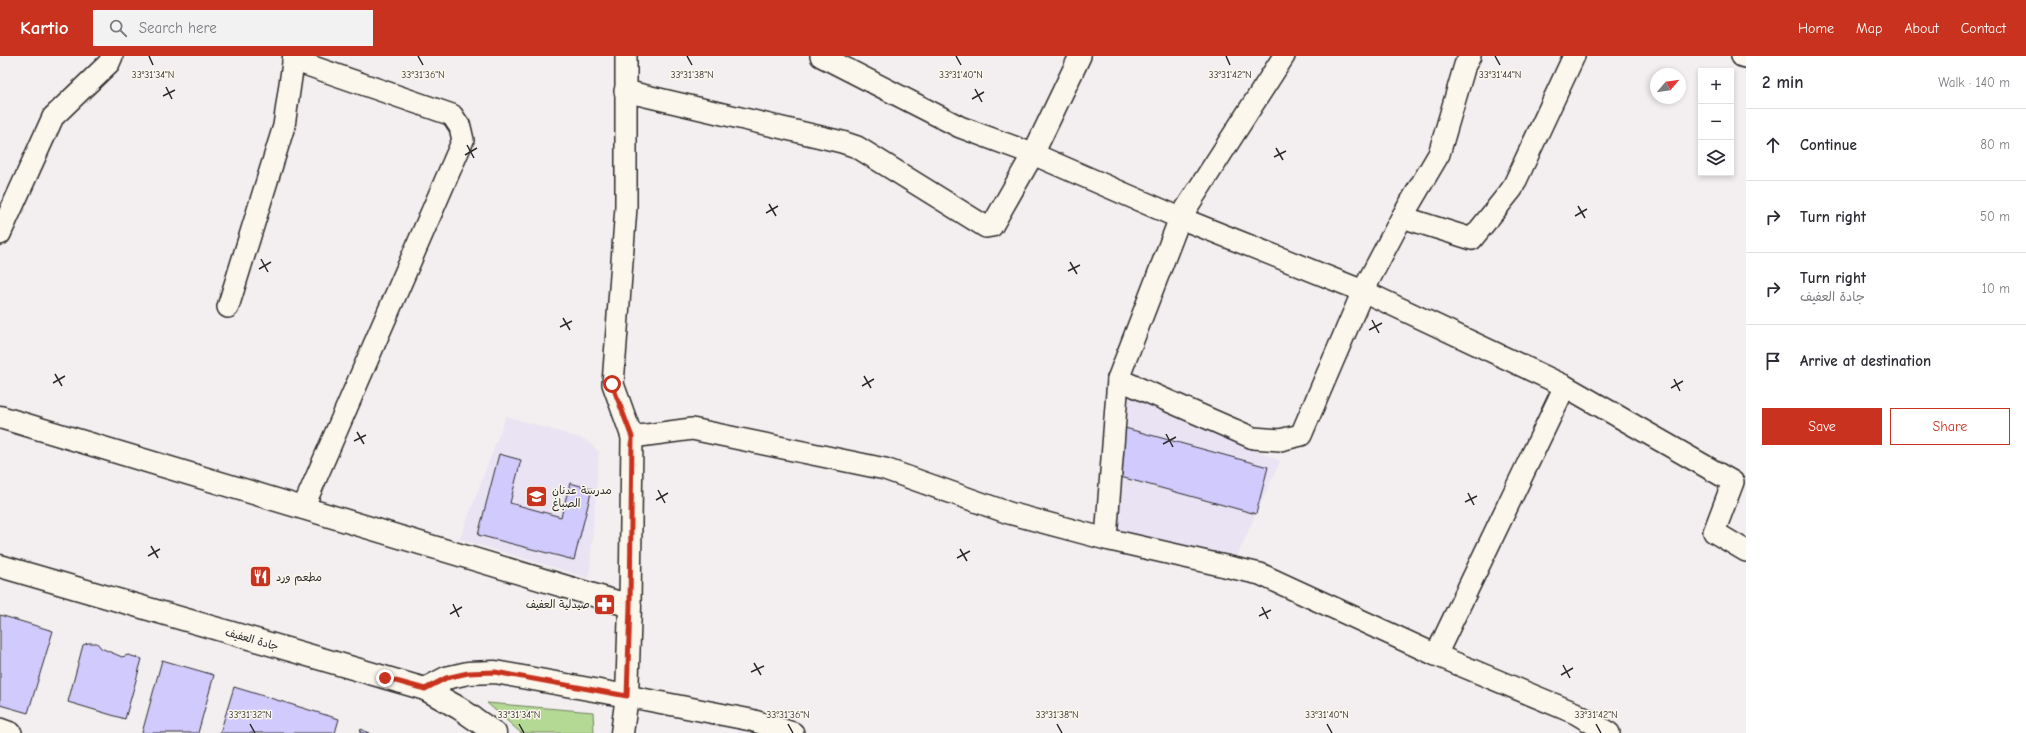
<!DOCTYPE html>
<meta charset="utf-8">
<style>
body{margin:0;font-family:"Comic Neue","Playpen Sans Arabic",sans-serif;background:#f2f2f3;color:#2b2b33}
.controls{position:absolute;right:12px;top:12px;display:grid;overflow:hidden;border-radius:0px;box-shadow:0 2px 6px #0003}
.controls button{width:36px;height:36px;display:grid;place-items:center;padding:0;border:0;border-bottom:1px solid #e1e1e2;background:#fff;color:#2b2b33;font:20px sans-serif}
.compass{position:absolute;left:1650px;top:12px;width:36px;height:36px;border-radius:50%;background:#fff;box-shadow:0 2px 6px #0003;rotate:61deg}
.stop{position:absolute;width:12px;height:12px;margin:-9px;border:3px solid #c8321e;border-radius:50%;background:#fff}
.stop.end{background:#c8321e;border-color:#fff;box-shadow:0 1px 4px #0008}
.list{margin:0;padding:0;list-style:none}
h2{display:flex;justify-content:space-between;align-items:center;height:52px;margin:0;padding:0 16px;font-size:17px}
h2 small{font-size:13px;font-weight:400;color:#7c7c81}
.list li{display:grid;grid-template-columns:26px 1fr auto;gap:12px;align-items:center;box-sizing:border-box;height:72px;padding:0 16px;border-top:1px solid #e1e1e2}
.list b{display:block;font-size:15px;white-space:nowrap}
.list p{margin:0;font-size:13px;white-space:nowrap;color:#7c7c81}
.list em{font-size:13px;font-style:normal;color:#7c7c81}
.actions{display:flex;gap:8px;padding:12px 16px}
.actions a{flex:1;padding:9px 0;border:1px solid #c8321e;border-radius:0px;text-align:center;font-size:14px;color:#c8321e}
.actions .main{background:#c8321e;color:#fff}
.icon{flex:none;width:22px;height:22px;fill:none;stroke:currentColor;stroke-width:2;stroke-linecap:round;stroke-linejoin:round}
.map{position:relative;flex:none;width:1746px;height:677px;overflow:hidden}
header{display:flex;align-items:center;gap:24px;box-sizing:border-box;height:56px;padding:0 20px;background:#c8321e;color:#fff}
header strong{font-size:19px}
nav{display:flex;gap:22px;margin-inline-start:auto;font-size:14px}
.search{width:280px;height:36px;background:#f2f2f3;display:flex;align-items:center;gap:10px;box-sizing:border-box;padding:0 14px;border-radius:0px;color:#7c7c81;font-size:15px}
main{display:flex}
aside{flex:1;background:#fff}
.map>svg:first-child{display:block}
.built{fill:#e9e3f3}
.green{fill:#b4d994;stroke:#708260}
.building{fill:#d1cafc;stroke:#2b2b2b}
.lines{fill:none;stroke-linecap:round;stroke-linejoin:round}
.street-casing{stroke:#2b2b2b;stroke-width:24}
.secondary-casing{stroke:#2b2b2b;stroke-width:25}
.street{stroke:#fbf7ec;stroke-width:21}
.secondary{stroke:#fbf7ec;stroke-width:22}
.route{stroke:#c8321e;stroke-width:5}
.ticks{fill:none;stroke:#2b2b2b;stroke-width:1.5}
.labels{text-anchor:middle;stroke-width:3;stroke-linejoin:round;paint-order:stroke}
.poi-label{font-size:11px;fill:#2b2b2b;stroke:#fbf7ec;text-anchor:start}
.street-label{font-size:11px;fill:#2b2b2b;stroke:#fbf7ec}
.ticks-label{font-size:10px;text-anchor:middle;fill:#2b2b2b;stroke:#fbf7ec;stroke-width:3;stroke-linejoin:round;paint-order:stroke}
</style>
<header>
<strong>Kartio</strong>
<div class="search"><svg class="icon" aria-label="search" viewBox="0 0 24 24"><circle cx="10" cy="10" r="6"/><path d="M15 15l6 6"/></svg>Search here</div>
<nav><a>Home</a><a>Map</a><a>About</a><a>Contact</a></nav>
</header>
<main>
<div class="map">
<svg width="1746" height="677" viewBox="0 0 1746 677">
<rect width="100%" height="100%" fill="#f3eeef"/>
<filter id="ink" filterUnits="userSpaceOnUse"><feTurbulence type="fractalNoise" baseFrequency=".025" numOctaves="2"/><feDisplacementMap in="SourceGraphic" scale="8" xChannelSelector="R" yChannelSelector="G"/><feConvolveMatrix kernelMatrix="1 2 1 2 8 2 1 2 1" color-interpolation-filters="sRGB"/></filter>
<g filter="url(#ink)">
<g class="built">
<path d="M1130,336L1280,405L1235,504L1108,485Z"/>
<path d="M506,360L586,384L599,396L589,522L460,483Z"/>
</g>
<path class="green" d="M487,647L593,656L594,677H521Z"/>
<g class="building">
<path d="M1125,372L1268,411L1256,458L1117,420Z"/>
<path d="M499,398L521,404L510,447L561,461L570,427L592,433L574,504L478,479Z"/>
<path d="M0,559L53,575L28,657L0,649Z"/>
<path d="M88,587H97L101,592L122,601L128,599L142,603L125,663L68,646L83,589Z"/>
<path d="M162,604L214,619L198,677H142Z"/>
<path d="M234,631L339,663L335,677H220Z"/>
<path d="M361,673L369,677H360Z"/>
</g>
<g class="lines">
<defs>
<g id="street">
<path d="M626,0V151L613,328L632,381L630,550"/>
<path d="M821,0L960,71L1033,98L1180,162L1363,235L1565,330L1733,426L1714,476L1746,495"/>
<path d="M1742,0L1746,1"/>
<path d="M293,4L452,59L460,71L463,84L303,452"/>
<path d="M625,35L842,86L857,91L986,171L992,170L1033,98L1080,0"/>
<path d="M1402,161L1439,98L1465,9L1470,0"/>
<path d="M0,178L53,61L109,7L112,0"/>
<path d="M228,251L284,70L294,0"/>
<path d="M1118,323L1253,382L1280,384L1301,379L1363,235L1402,161L1472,183L1512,133L1574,0"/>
<path d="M632,381L692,373L885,413L1009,457L1106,483L1260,518L1436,599L1575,657L1609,677"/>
<path d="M1106,483L1118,323L1180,162L1284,0"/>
<path d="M1436,599L1565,330"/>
<path d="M627,640L751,664L793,677"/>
<path d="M0,673L11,677"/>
</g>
<g id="secondary">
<path d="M0,361L630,550L627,640L622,677"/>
<path d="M0,510L425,633L459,652L495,677"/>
<path d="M425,633L446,622L468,617L495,616L627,640"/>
</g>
</defs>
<use href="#street" class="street-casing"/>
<use href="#secondary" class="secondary-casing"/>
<use href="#street" class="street"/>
<use href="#secondary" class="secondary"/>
</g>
</g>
<g class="lines" filter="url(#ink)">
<path class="route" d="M385,622L425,633L446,622L468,617L495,616L627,640L630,550L632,381L612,328"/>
</g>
<path class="ticks" d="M149,0L153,9M418,0L423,9M687,0L692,9M956,0L961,9M1226,0L1230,9M1495,0L1500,9M166,31L172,43M975,33L982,46M163,40L175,34M972,43L984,36M467,89L474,102M1276,92L1283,104M465,99L477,92M1274,101L1286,95M769,148L776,160M1578,150L1585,162M766,157L778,150M1575,160L1587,153M261,203L268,216M1070,206L1077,218M259,213L271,206M1068,215L1080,209M563,262L570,274M1372,264L1379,277M560,271L572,265M1369,274L1382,267M55,318L62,330M864,320L871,332M1674,323L1680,335M53,327L65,320M862,330L874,323M1671,332L1683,325M357,376L364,388M1166,378L1173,391M354,385L366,379M1163,388L1176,381M658,434L665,447M1468,437L1474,449M656,444L668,437M1465,446L1477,440M151,490L158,502M960,493L967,505M148,500L160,493M957,502L970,495M453,548L459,561M1262,551L1268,563M450,558L462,551M1259,560L1271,554M754,607L761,619M1563,609L1570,622M751,616L764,610M1561,619L1573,612M250,668L255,677M519,668L524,677M788,668L793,677M1057,668L1062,677M1327,668L1332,677M1596,668L1601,677"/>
<defs>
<symbol id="school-square" viewBox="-11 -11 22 22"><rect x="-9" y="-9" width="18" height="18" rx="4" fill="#c8321e" stroke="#fbf7ec"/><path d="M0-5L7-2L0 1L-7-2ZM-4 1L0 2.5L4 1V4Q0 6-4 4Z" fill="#fff"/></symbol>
<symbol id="restaurant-square" viewBox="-11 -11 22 22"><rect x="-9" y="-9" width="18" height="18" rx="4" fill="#c8321e" stroke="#fbf7ec"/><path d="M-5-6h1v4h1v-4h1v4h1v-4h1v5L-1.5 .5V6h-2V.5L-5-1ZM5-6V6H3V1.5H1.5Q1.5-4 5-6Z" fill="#fff"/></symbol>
<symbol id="pharmacy-square" viewBox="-11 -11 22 22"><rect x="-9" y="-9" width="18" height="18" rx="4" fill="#c8321e" stroke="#fbf7ec"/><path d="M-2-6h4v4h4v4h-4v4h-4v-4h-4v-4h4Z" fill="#fff"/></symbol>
</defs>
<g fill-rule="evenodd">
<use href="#school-square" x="524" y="428" width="25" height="25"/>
<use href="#restaurant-square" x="248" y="508" width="25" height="25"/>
<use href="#pharmacy-square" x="592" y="536" width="25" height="25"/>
</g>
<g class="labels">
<g class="poi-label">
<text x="552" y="438">مدرسة عدنان<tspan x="552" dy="13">الصباغ</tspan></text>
<text x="276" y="525">مطعم ورد</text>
<text x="590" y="552" text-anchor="end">صيدلية العفيف</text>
</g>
<g class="street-label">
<text transform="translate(252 583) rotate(16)" y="4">جادة العفيف</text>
</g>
</g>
<g class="ticks-label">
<text x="153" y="22">33°31'34"N</text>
<text x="423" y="22">33°31'36"N</text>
<text x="692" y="22">33°31'38"N</text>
<text x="961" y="22">33°31'40"N</text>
<text x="1230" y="22">33°31'42"N</text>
<text x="1500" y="22">33°31'44"N</text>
<text x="250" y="662">33°31'32"N</text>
<text x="519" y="662">33°31'34"N</text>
<text x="788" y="662">33°31'36"N</text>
<text x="1057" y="662">33°31'38"N</text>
<text x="1327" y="662">33°31'40"N</text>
<text x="1596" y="662">33°31'42"N</text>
</g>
</svg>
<div class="controls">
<button>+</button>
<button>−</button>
<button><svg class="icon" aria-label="layers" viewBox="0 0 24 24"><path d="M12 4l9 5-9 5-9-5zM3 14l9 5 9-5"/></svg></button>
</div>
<svg class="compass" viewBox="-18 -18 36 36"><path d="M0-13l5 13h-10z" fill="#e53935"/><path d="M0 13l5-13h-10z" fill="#7c7c81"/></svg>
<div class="stop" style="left:612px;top:328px"></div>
<div class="stop end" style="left:385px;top:622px"></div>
</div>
<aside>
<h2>2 min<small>Walk · 140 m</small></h2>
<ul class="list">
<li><svg class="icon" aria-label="ahead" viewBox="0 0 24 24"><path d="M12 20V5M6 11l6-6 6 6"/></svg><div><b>Continue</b></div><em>80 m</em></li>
<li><svg class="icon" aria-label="right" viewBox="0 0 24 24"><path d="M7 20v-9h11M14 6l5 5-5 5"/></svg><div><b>Turn right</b></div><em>50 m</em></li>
<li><svg class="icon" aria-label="right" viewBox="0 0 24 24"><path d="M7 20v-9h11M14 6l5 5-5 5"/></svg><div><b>Turn right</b><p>جادة العفيف</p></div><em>10 m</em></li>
<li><svg class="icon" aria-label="arrive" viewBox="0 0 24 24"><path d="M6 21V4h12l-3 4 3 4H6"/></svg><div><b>Arrive at destination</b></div></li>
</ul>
<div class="actions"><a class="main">Save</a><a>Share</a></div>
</aside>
</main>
